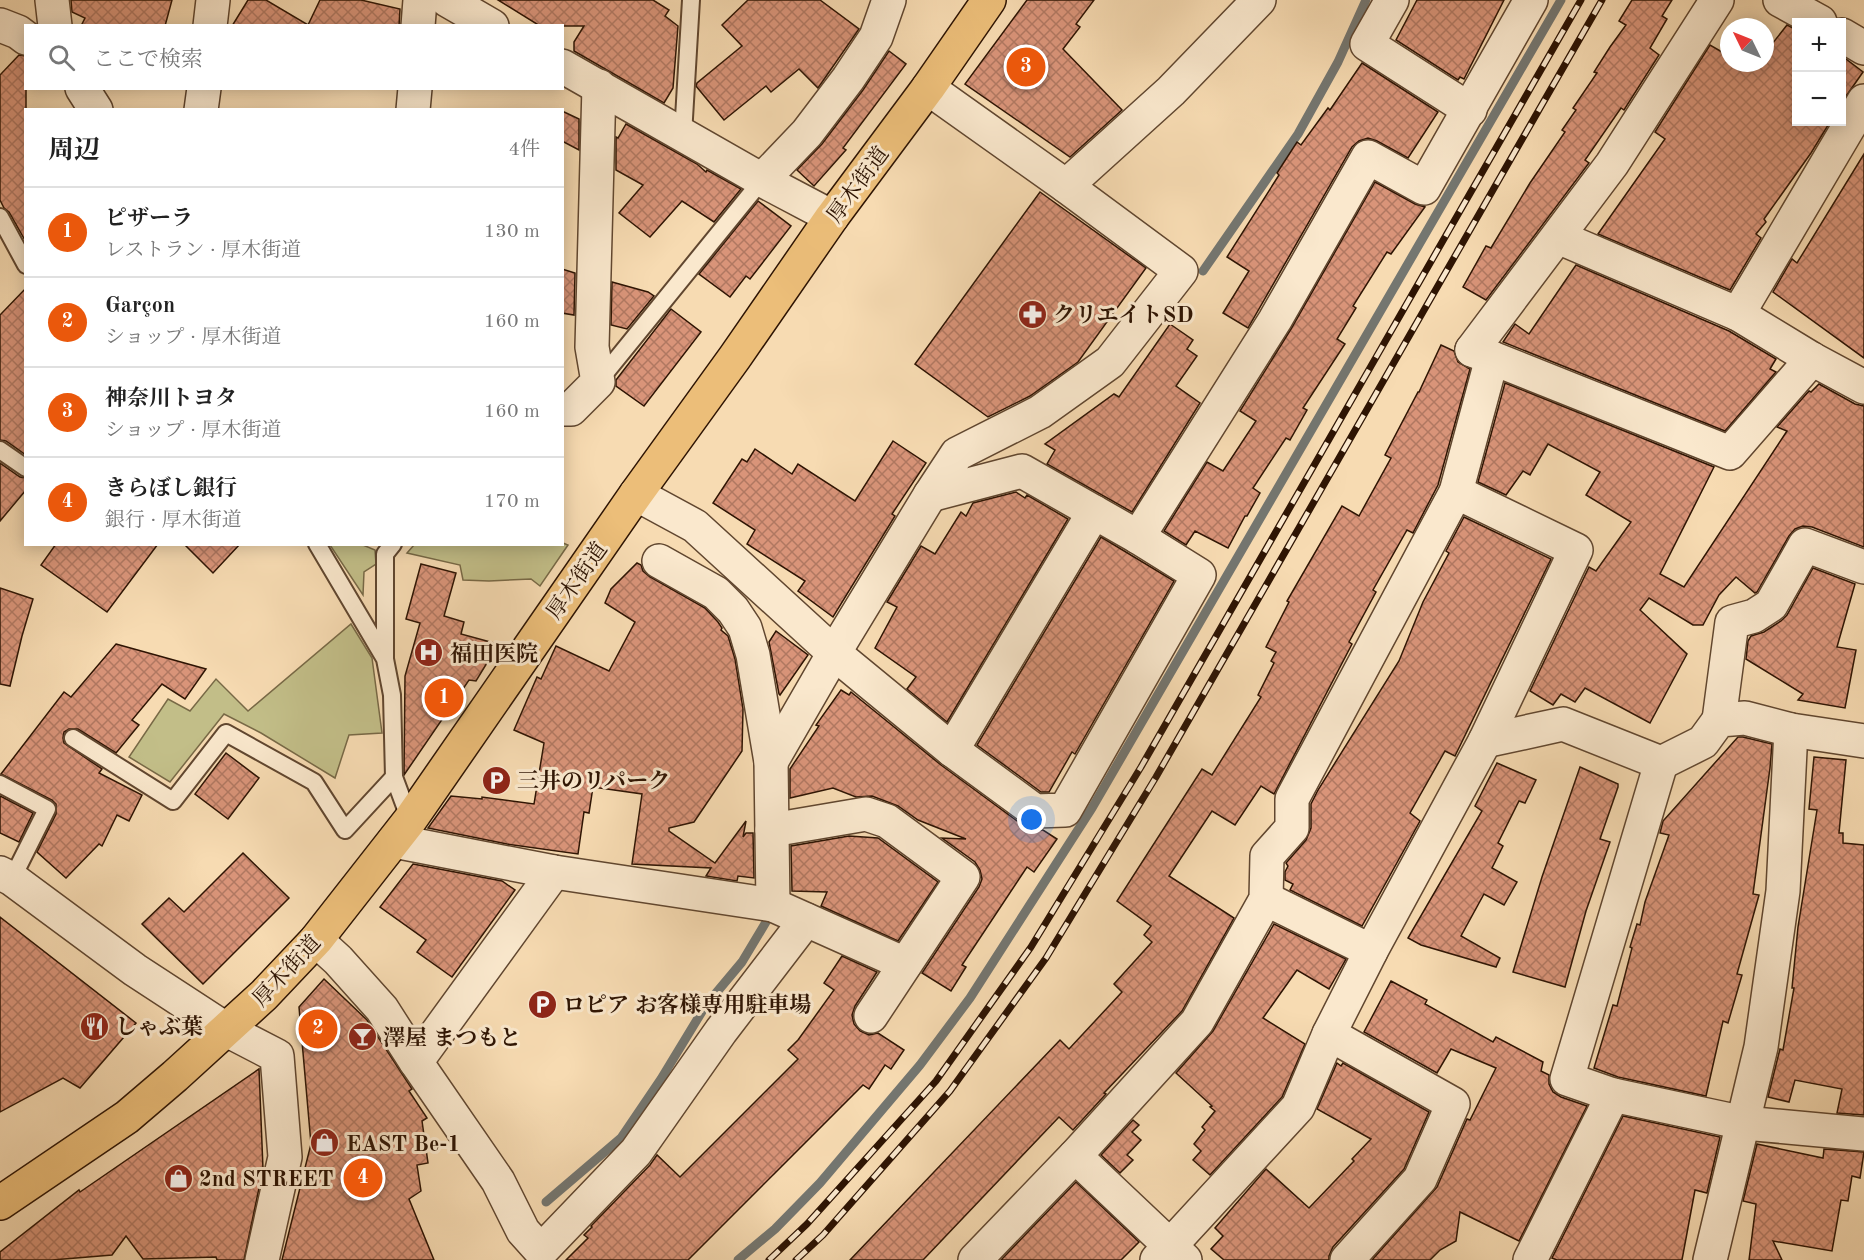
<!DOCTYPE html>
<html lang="ja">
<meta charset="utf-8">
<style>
body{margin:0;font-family:"Old Standard TT","Noto Serif JP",serif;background:#f6f6f6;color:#222}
.controls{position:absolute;right:18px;top:18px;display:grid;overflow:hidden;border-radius:0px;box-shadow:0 3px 15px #0003}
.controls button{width:54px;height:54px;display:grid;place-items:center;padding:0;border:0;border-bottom:2px solid #e0e0e0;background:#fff;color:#222;font:30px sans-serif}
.compass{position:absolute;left:1720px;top:18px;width:54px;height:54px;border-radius:50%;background:#fff;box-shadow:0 3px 15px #0003;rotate:313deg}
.you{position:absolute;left:1032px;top:820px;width:21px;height:21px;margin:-15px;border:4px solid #fff;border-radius:50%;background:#1a73e8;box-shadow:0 0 0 9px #1a73e833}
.badge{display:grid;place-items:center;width:39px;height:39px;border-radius:50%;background:#ea580c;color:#fff;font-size:20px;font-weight:700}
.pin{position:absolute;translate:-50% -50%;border:3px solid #fff;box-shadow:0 2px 6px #0006}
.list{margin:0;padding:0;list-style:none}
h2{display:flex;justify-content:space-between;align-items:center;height:78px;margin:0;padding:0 24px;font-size:26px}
h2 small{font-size:20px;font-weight:400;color:#767676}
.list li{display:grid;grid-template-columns:39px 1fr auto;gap:18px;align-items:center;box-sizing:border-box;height:90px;padding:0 24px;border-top:2px solid #e0e0e0}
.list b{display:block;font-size:22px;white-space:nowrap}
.list p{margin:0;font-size:20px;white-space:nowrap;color:#767676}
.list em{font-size:20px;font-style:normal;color:#767676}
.icon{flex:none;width:33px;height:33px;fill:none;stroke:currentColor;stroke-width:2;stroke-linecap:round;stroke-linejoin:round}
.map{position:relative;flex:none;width:1864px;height:1260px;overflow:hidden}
.search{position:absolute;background:#fff;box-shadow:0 3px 15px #0003;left:24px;top:24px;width:540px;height:66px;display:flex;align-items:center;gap:15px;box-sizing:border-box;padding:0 21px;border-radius:0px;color:#767676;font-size:22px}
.panel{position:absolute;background:#fff;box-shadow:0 3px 15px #0003;left:24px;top:108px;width:540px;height:438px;border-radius:0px}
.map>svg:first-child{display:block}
.green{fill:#c2be88;stroke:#786946;stroke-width:1.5}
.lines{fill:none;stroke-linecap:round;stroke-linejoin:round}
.stream{stroke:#747670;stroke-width:9}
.building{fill:url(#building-cross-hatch);stroke:#2e1403;stroke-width:1.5}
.service-casing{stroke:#60462f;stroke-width:20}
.minor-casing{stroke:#60462f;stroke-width:36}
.tertiary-casing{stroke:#60462f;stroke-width:36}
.primary-casing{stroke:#2e1403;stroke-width:36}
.service{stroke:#fae8cd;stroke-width:16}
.minor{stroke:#fae8cd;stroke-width:33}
.tertiary{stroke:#fae8cd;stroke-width:33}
.primary{stroke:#ecbe79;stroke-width:33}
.rail-casing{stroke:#2e1403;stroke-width:7}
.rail{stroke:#fae8cd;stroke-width:4.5;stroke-dasharray:14;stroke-linecap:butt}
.labels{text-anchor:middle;stroke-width:6;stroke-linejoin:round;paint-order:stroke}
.street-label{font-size:22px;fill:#2e1403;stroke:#fae8cd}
.poi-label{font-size:22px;font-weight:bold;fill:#2e1403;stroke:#fae8cd;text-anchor:start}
</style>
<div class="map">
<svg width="1864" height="1260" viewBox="0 0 1864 1260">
<defs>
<pattern id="building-cross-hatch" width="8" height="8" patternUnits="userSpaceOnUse" patternTransform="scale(1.5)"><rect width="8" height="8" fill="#d99479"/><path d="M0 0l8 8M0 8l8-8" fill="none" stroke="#b07861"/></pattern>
</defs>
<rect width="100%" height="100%" fill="#f7dbb2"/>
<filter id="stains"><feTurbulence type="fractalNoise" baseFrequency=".00333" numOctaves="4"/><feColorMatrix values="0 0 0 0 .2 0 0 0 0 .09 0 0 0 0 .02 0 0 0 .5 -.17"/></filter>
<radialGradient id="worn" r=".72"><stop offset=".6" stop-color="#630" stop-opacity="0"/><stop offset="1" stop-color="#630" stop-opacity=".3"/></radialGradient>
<g class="green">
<path d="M563,543L568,545L540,586L531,579L489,581L463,580L460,565L407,553L414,545L562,544Z"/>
<path d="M330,545H363L375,550L376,564L364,572L363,595Z"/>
<path d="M351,624L372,658L382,733L349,735L335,778L261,733L224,714L170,782L129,757L168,699L190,711L216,679L248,711Z"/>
</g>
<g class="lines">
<g class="stream">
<path d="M1203,271L1298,134L1338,62L1366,0"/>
<path d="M546,1202L621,1138L661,1079L706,1005L742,962L766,922"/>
<path d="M738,1260L775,1229L820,1183L920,1065L970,998L1092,808L1561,0"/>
</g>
</g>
<g class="building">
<path d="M71,0H172L165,26H81L85,18L72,12Z"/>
<path d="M248,0H266L308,25L320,0H361L400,9L399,26H232Z"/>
<path d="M498,0H653L669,10L665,16L678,26L673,88L664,103L574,51V42L584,26H540Z"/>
<path d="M748,0H820L859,29L818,88L799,69L771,92L766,86L724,120L696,86L697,83L742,46L722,25Z"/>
<path d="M1027,0H1094L1076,24L1080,27L1063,49L1122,110L1070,157L965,84Z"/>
<path d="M1417,0H1504L1464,79L1460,77L1458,80L1396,40Z"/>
<path d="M1632,0H1672L1662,16L1667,19L1650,48L1659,55L1624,110L1621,108L1585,160L1589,163L1486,300L1463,287L1486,246L1491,248L1530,183L1565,132L1562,130L1576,110L1573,108L1597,73L1594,72L1610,47L1626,25L1619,21Z"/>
<path d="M1787,25L1797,30V122H1830L1811,153L1764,219L1766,222L1756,234L1761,238L1730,290L1598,234L1665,139L1655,132L1710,45L1729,56V63H1741L1752,70L1757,63H1765V53Z"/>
<path d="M889,51L906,64L843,148L846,150L814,186L797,170L822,144L863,90Z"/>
<path d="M19,55L26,56V242L9,212L4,208L0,200V75Z"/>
<path d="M1842,56L1863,72L1842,102Z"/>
<path d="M1362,63L1438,112L1408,158L1377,141L1368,138L1359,141L1352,147L1248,328L1223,313L1249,271L1227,257L1279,175L1277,173L1297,142L1301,145L1328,108L1330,110Z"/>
<path d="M562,111L579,119V150L562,141Z"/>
<path d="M626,124L697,164L706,172L707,170L741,189L714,222L682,201L650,237L619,213L643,185L616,170V137L618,138Z"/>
<path d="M1864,154V358L1773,292L1792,259L1797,263Z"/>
<path d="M1375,182L1415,204L1425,207L1391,254L1387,252L1353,306L1356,308L1337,339L1345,344L1303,408L1307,410L1290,440L1286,438L1253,488L1260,493L1247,516H1245L1228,548L1195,531L1186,545L1164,531L1207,462L1223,471L1256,421L1240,411L1291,329Z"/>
<path d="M1040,192L1146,268L1078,362L1030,396L988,417L915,364Z"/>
<path d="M758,201L791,226L750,279L746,276L730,297L699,274Z"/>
<path d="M1576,265L1729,331L1776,359L1770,369L1776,372L1725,431L1503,342L1515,324L1529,334Z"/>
<path d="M562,269L575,273L574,315L562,313Z"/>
<path d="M612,282L648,292L654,296L627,329L611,325Z"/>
<path d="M26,288V455L6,441L0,440V315Z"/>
<path d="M671,309L701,332L644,406L616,386V380Z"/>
<path d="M1170,324L1193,340L1187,349L1197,356L1176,386L1200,403L1132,512L1047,464L1055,450L1045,444L1114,394L1119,397Z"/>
<path d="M1441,345L1454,351L1458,362L1470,369L1438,485L1413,533L1407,530L1373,590L1376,592L1349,642L1352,644L1274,794L1261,786L1235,825L1212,811L1169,876L1234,918L1182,1011L1104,1093L1106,1094L1073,1130L1059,1117L923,1260H850L1060,1040L1069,1049L1122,992L1114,984L1152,942L1144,935L1151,926L1117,901L1202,769L1212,775L1261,697L1258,695L1274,663L1271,661L1276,652L1266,647L1289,602L1287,601L1342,506L1359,516L1391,458L1385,455L1418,392H1419Z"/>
<path d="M1505,383L1714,467L1660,574L1684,587L1787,431L1777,427L1809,391L1811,392L1819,384L1855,404L1864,406V547L1812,527L1803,526L1795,529L1789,536L1757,592L1755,593L1736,577L1719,595L1703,625H1693L1649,598L1640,610L1687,654L1650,723L1585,688L1575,702L1561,694L1553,705L1530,691L1589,567L1596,571L1631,522L1586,495L1600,472L1548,444L1530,475L1523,471L1506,495L1478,482Z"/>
<path d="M893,441L926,463L892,514L895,516L833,617L798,591L805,581L747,544L755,530L713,503L742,459L747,462L755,449L792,474L798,464L855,501Z"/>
<path d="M0,463L20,477L26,478V490L0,521Z"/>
<path d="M1016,492L1025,498L1027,495L1068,519L947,722L907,689L916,677L875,648L897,607L887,602L921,546L935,554L961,512L966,516L973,503Z"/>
<path d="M1464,517L1551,559L1455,756L1445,751L1410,813L1420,821L1362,926L1290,890L1293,884L1285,880V872L1288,866L1286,863L1306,840L1311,828V804L1318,790L1399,661L1423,602L1449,553L1446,551Z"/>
<path d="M1101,537L1174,581L1075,754L1072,752L1049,792H1041L977,745Z"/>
<path d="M56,544H158L107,612L41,565Z"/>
<path d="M184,544H240L213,573Z"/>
<path d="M637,563L641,565L643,571L650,577L705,608L718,622L722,628L721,630L728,636L735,659L743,709L742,751L694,822L669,828V831L715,863L746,821L743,837L746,833H753L754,878L738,876L737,881L706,876L711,868L632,864L642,794L593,787L589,813L584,812L578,854L507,844L428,828L451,796L482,799V797L534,804L544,743L514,730L537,677L541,679L556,646L609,671L635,622L605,603L611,589Z"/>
<path d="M421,564L456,573L444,616L464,622L461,634L494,643L486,656L490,658L476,681L469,680L404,775L405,676L420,623L406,619Z"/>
<path d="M1813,568L1855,584L1837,647L1856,650L1845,708L1798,700L1803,694L1746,659L1748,641L1751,636L1764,632L1781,621L1787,615Z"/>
<path d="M0,588L33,599L22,636L10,686L0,684Z"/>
<path d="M776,631L808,655L780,695L779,694L769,642Z"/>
<path d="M116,644L206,669L185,699L162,684L132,720L139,725L116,753L78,729H69L64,732L63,738L64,743L102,769L99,773L142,795L129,821L117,815L102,846L99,844L66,878L37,852L56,814V804L52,800L1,774L64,692L71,697Z"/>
<path d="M841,690L849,695L851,692L941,765L1024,826L1035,830H1043L1057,839L1034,872L1027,867L962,965L966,967L951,991L922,973L979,887L982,879L980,870L975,862L942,838L966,839L918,820L898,806L872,796L856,797L833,788L790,798V769L819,726L816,725Z"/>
<path d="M1738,737H1743L1772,744L1770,768L1753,894L1759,895L1737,974L1742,975L1728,1023L1723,1021L1706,1096L1618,1077L1594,1068L1613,1005L1617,1006L1632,948L1630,947L1637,924L1640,925L1645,902L1669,835L1660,833L1663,821Z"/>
<path d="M226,753L259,778L228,819L195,794Z"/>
<path d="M1814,757L1846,760L1839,833H1843V843L1864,845V1115L1837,1113L1842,1089L1795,1080L1789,1102L1768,1097L1780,1049L1783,1050L1794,988H1792L1798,927L1817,810L1809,809Z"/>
<path d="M1497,763L1536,780L1525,803L1519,801L1498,843L1503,846L1492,868L1517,882L1504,905L1484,894L1461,936L1500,958L1496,967L1421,945L1408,938L1482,811L1475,806Z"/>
<path d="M1580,767L1618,784V787L1600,839L1610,842L1586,911L1565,987L1513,972L1542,877Z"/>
<path d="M0,796L33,813L19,842L0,833Z"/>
<path d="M849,836L878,838L938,882L898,941L821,906L827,892L792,891L791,846Z"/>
<path d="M243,853L289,898L203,984L142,924L169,898L184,912Z"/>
<path d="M413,864L502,881L515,890L452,977L417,952L426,940L380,907Z"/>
<path d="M0,917L136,1023L80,1088L63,1078L0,1112Z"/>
<path d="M1274,924L1346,959L1329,989L1297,970L1263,1018L1305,1044L1282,1097L1210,1175L1193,1160L1201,1151L1194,1144L1205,1130L1202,1127L1215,1111L1210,1107L1212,1106L1176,1073L1213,1031Z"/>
<path d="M842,956L877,972L855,1006L852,1015L854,1024L860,1031L869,1035L878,1033L904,1050L891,1069L885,1065L869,1089L863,1085L688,1260H566L588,1238L584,1235L592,1227L591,1226L650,1165L657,1155L680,1177L798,1059L788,1050L798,1040L834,990L824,983Z"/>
<path d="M324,979L367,1020L412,1089L409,1091L427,1118L422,1121L428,1163L417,1165L421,1191L409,1199L434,1260H282L311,1144L299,1007Z"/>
<path d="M1391,981L1427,1000L1425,1004L1493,1042L1496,1037L1543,1062L1541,1071L1549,1075V1084L1553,1092L1561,1097L1587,1106L1519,1241L1460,1212L1456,1241L1440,1250L1430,1260H1372L1437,1187L1467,1119L1470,1120L1496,1068L1451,1049L1437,1073L1364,1032Z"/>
<path d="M1337,1063L1341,1066L1343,1063L1429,1112L1404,1169L1333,1247L1329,1256V1260H1224L1211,1249L1223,1236L1215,1228L1266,1169L1309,1208L1354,1161L1352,1159L1371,1139L1317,1109Z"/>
<path d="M259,1069L263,1169L244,1260H217L216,1257L143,1259L126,1236L112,1255L52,1260H0V1252L79,1190L80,1192Z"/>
<path d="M1623,1116L1720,1137L1707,1193L1695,1190L1682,1260H1557L1552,1258Z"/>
<path d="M1133,1120L1139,1125L1132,1132L1141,1140L1127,1155L1133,1160L1120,1173L1101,1155Z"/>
<path d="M1757,1144L1823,1158L1824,1149L1864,1152L1860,1178L1852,1176L1848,1201L1841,1200L1832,1251L1773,1241L1782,1260H1749L1756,1204L1743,1201Z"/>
<path d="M1076,1182L1139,1242L1121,1260H1001Z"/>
</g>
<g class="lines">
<defs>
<g id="service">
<path d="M683,135L691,0"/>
<path d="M0,217L26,265"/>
<path d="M598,382L762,180"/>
<path d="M0,450L26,468"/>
<path d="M317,544L385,659L392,695L394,777L410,820"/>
<path d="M385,658V554L393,544"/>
<path d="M73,738L173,801L226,733L314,782L345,830L394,777"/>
<path d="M0,784L47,809L12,879"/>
</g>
<g id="minor">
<path d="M52,0L55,26"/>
<path d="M447,0L492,26"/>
<path d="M1392,0L1367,44L1470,110"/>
<path d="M1780,0L1820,22"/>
<path d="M0,25L18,32L26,38"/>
<path d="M210,26L213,0"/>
<path d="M418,26L420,0"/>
<path d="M1842,35L1864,48"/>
<path d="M562,66L762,180L832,217"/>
<path d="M82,88L96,110"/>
<path d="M201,110L204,88"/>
<path d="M413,110L415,88"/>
<path d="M762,180L807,133L848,79L876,37L889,0"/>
<path d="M1066,186L1171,91L1259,0"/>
<path d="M1558,237L1738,314L1812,359L1864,387"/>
<path d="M1738,314L1864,101"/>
<path d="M1472,350L1612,164L1717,0"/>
<path d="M1472,350L1730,453L1812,359"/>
<path d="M562,409H571L598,382L592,347L599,86"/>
<path d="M636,494L695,526L834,653L952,750L1035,811L1065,810L1199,575L1138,537L1022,471L930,495"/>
<path d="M1138,537L1275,320L1368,157L1424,188L1531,0"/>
<path d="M659,561L716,593L733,610L745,628L753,655L771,762L773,905"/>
<path d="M1719,720L1732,622L1754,616L1771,605L1805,545L1864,567"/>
<path d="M1485,741L1563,724L1661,763L1703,742L1719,720L1745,718L1791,730L1864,741"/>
<path d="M952,750L1094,512"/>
<path d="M771,762L834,653L930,495L957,454L1040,412L1110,362L1181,271L1066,186L928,88"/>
<path d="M1661,763L1567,1079L1613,1095L1744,1123L1864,1134"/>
<path d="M772,830L866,814L887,821L963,877L871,1016"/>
<path d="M394,841L554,872L773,905L905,964"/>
<path d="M1266,899L1371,951"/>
<path d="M316,940L338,960L382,1009L416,1062L498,1181L523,1231L541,1251L636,1152L721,1031L806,920"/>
<path d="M227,1030L277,1056L285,1157L262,1260"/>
<path d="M1329,1034L1453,1104L1420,1179L1347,1260"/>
<path d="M416,1062L554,872"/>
<path d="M1075,1156L1185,1260"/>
<path d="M975,1260L1075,1156L1197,1022L1266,899L1267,856L1292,828V799L1456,492L1492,358"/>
<path d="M1157,1260L1298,1107L1329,1034L1371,951L1485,741L1576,550L1456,492"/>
<path d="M1530,1260L1613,1095"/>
<path d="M1710,1260L1761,1047L1783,891L1791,730"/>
</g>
<path id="tertiary" d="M0,873L12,879L135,970L227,1030"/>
<path id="primary" d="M0,1203L127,1117L175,1076L264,995L316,940L410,820L636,494L735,357L832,217L928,88L989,0"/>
</defs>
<use href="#service" class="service-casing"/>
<use href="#minor" class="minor-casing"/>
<use href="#tertiary" class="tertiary-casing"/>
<use href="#primary" class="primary-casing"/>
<use href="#service" class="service"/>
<use href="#minor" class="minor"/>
<use href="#tertiary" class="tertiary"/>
<use href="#primary" class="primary"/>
<defs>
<g id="rail">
<path d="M769,1260L807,1224L936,1081L1031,947L1141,767L1581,0"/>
<path d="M796,1260L823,1235L950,1091L1046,958L1156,777L1602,0"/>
</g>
</defs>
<use href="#rail" class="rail-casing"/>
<use href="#rail" class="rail"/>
</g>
<defs>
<symbol id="pharmacy-disc" viewBox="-11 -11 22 22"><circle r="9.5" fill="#8f2418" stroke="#fae8cd"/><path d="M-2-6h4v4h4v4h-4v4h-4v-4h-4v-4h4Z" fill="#fff"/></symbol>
<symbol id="hospital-disc" viewBox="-11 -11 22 22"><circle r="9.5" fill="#8f2418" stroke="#fae8cd"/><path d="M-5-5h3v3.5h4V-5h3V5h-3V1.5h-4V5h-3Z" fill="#fff"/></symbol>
<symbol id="parking-disc" viewBox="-11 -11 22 22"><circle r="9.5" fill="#8f2418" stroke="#fae8cd"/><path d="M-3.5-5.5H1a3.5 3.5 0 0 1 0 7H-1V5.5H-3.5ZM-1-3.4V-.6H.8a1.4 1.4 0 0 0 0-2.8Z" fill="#fff"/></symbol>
<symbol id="restaurant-disc" viewBox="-11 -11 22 22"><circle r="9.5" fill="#8f2418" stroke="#fae8cd"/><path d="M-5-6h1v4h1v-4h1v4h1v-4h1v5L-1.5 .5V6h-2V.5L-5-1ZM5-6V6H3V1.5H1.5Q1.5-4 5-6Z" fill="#fff"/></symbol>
<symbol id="bar-disc" viewBox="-11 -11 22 22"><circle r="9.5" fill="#8f2418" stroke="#fae8cd"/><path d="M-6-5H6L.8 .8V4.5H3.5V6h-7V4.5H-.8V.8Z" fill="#fff"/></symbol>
<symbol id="shop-disc" viewBox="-11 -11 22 22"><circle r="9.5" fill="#8f2418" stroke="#fae8cd"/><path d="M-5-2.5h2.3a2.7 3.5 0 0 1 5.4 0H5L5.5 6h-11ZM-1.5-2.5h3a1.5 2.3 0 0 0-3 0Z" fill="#fff"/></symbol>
</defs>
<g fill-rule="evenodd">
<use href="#pharmacy-disc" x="1016" y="298" width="33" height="33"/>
<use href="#hospital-disc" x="412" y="636" width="33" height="33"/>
<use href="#parking-disc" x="480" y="764" width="33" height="33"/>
<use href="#parking-disc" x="526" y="988" width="33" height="33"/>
<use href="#restaurant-disc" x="78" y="1010" width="33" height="33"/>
<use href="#bar-disc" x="346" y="1020" width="33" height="33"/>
<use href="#shop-disc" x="308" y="1126" width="33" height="33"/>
<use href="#shop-disc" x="162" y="1162" width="33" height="33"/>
</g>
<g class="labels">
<g class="street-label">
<text transform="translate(857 184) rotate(-54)" y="8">厚木街道</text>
<text transform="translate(576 580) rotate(-55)" y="8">厚木街道</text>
<text transform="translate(286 970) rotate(-47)" y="8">厚木街道</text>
</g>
<g class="poi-label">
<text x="1053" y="322">クリエイトSD</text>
<text x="450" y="661">福田医院</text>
<text x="517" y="788">三井のリパーク</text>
<text x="563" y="1012">ロピア お客様専用駐車場</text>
<text x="115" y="1034">しゃぶ葉</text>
<text x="383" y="1045">澤屋 まつもと</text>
<text x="346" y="1151">EAST Be-1</text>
<text x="199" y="1186">2nd STREET</text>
</g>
</g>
<rect width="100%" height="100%" filter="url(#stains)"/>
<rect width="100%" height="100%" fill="url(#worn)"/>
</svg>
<div class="controls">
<button>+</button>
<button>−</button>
</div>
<svg class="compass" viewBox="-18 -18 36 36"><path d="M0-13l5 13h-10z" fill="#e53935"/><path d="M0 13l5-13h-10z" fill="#767676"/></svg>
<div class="you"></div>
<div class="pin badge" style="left:444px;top:698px">1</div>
<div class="pin badge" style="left:318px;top:1029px">2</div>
<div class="pin badge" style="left:1026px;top:67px">3</div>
<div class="pin badge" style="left:363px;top:1178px">4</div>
<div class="search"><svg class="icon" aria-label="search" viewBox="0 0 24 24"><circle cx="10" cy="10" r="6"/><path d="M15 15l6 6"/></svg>ここで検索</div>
<section class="panel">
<h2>周辺<small>4件</small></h2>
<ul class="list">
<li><span class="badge">1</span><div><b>ピザーラ</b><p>レストラン · 厚木街道</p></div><em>130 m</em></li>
<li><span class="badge">2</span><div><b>Garçon</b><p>ショップ · 厚木街道</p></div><em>160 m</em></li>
<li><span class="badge">3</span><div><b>神奈川トヨタ</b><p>ショップ · 厚木街道</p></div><em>160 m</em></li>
<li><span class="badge">4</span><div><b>きらぼし銀行</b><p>銀行 · 厚木街道</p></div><em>170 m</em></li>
</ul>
</section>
</div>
